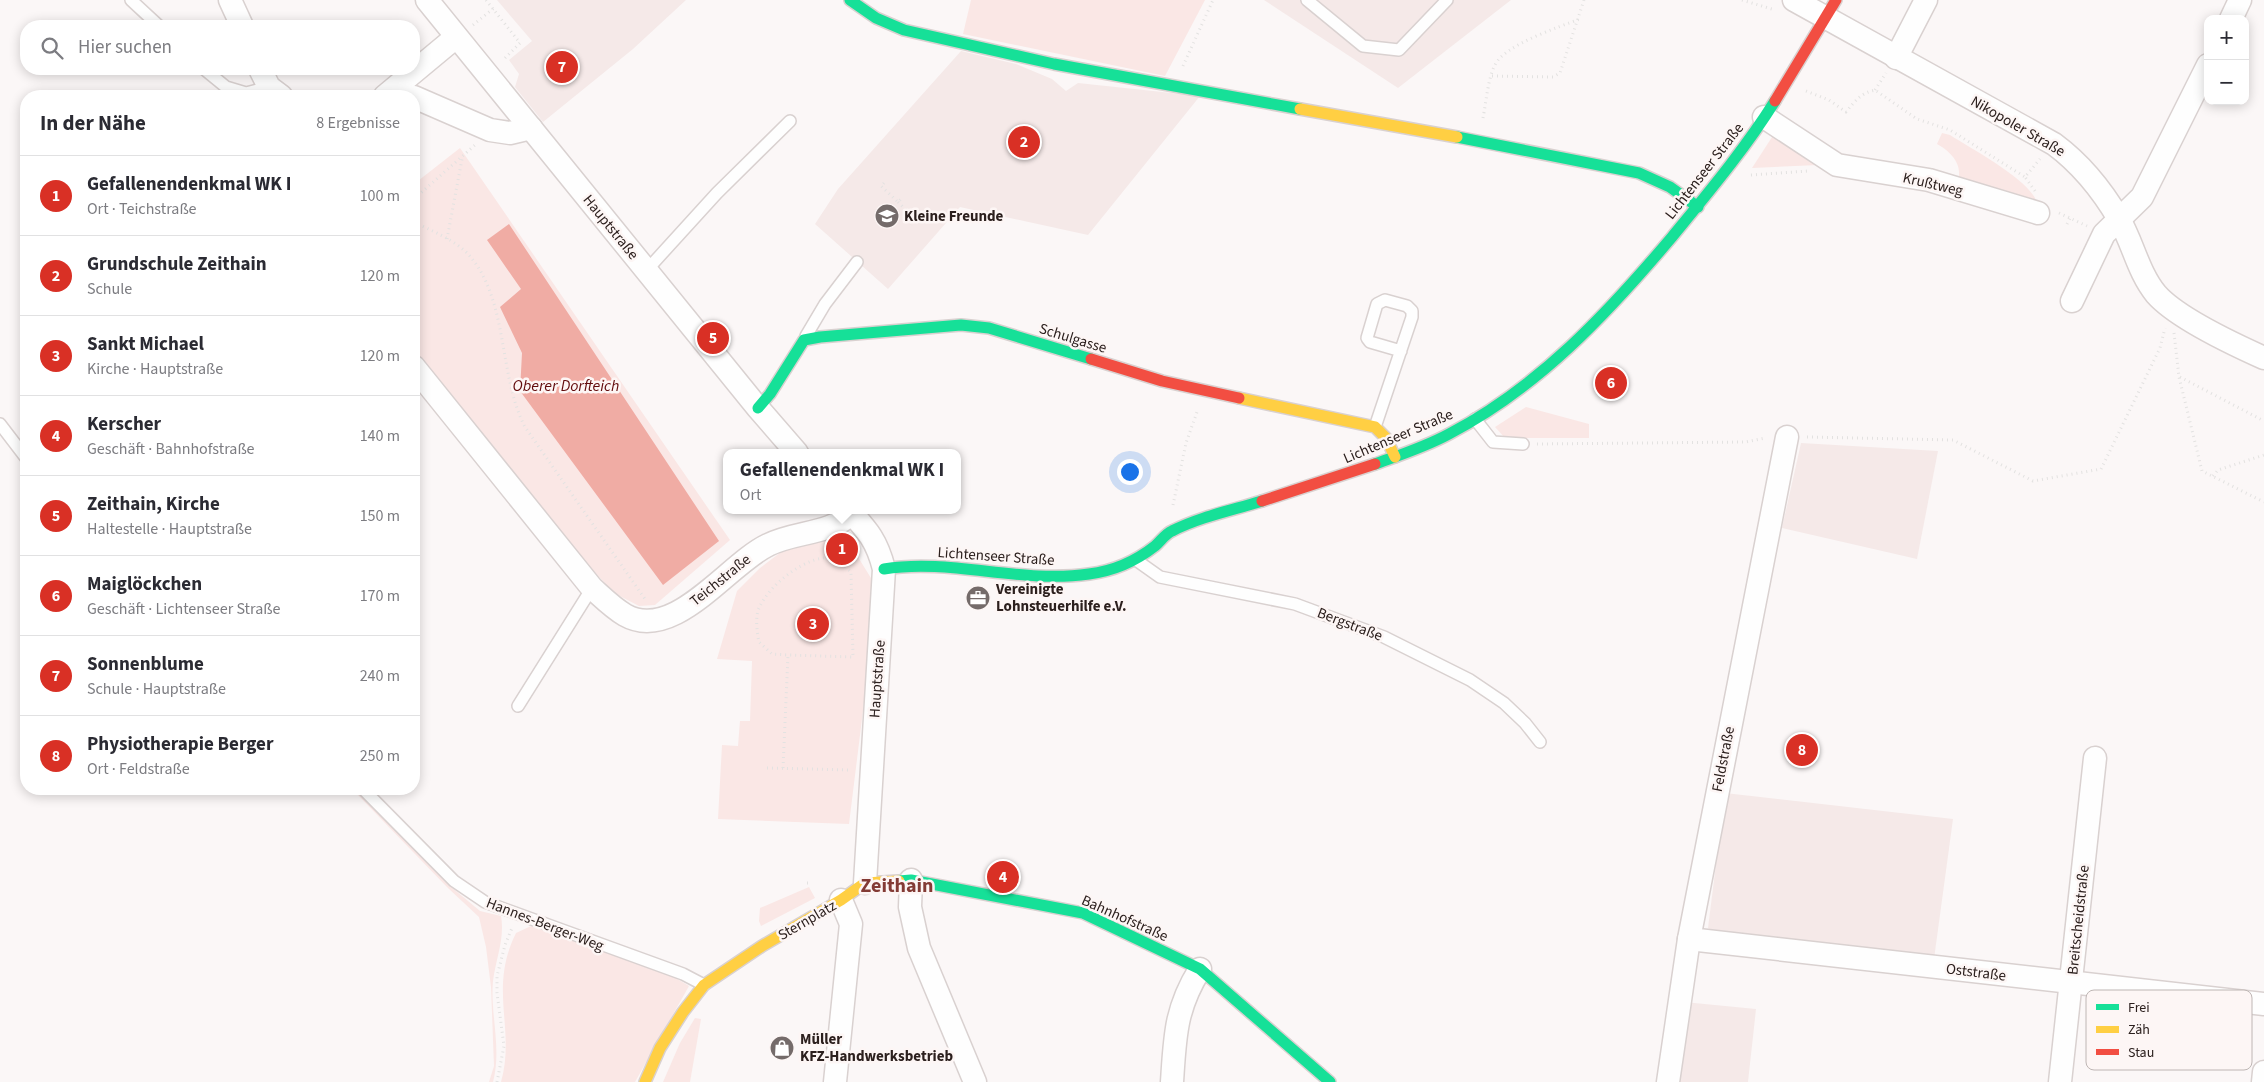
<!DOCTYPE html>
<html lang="de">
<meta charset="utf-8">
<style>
body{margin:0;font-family:"Source Sans 3",sans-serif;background:#f7f7f7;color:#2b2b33}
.controls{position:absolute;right:15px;top:15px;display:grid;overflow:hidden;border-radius:10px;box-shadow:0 2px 12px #0003}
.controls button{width:45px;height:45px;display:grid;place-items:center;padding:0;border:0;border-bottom:1px solid #e1e1e2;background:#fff;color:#2b2b33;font:25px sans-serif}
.you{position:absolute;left:1129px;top:471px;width:18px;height:18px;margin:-12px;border:4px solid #fff;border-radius:50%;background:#1a73e8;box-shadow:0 0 0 8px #1a73e833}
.badge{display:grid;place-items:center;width:32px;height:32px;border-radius:50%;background:#d93025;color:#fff;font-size:16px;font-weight:700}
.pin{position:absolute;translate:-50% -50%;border:2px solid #fff;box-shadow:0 1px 5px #0006}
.popup{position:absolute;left:723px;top:449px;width:238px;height:65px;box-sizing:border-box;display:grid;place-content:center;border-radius:10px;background:#fff;filter:drop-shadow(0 1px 4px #0005);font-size:16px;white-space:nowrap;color:#7c7c81}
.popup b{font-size:19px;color:#2b2b33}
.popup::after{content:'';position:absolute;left:50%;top:100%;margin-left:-10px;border:10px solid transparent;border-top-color:#fff}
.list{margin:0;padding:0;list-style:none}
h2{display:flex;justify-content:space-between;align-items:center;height:65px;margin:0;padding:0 20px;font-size:21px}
h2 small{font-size:16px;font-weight:400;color:#7c7c81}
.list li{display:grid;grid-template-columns:32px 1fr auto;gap:15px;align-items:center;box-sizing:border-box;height:80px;padding:0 20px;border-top:1px solid #e1e1e2}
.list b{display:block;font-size:19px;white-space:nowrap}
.list p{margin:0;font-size:16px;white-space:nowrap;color:#7c7c81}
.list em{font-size:16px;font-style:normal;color:#7c7c81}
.icon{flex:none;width:28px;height:28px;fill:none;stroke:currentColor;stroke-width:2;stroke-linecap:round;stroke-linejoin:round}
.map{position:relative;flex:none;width:2264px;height:1082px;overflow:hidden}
.search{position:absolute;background:#fff;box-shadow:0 2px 12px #0003;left:20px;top:20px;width:400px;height:55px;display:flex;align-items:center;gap:12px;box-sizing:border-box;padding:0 18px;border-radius:20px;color:#7c7c81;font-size:19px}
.panel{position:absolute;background:#fff;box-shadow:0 2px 12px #0003;left:20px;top:90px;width:400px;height:705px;border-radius:20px}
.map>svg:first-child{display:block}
.built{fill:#f5e9e8}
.green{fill:#fae7e5}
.water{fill:#f0aca4}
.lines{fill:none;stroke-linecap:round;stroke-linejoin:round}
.lane-casing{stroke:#d9d1d0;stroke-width:14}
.street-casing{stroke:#d9d1d0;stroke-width:25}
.fast-casing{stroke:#d9d1d0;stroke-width:14}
.slow-casing{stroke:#d9d1d0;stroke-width:14}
.jam-casing{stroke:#d9d1d0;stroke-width:14}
.path{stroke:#e3e2e1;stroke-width:3;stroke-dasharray:1 4;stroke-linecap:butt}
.lane{stroke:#fefefe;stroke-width:11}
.street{stroke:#fefefe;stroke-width:22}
.fast{stroke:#16e098;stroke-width:11}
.slow{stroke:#ffcf43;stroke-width:11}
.jam{stroke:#f24e42;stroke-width:11}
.labels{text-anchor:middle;stroke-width:5;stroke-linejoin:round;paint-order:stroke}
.street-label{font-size:15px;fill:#2c201e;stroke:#fdf6f5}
.poi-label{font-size:15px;font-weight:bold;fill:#2c201e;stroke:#fdf6f5;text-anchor:start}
.water-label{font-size:16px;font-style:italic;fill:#620b0c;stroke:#fdf6f5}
.district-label{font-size:20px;font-weight:bold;fill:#833b35;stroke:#fdf6f5}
.key{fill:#fdf6f5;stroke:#beb6b4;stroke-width:1}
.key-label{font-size:14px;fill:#2c201e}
</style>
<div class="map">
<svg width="2264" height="1082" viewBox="0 0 2264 1082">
<rect width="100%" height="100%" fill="#fbf7f7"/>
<g class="built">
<path d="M497,0H686L633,49L543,122L515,87L519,74L509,60L532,41Z"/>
<path d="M1264,0H1511L1398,88Z"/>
<path d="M961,51L1016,64L1052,79L1066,91L1078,83L1200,96L1088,235L960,207L888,289L815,224L838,189Z"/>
<path d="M1801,443L1938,451L1917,559L1782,528Z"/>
<path d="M1725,793L1953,819L1934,959L1716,933L1708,928Z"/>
<path d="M1684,1002L1756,1009L1748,1082H1673Z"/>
</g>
<g class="green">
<path d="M971,0H1205L1165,76L963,34Z"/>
<path d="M1942,133L1950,135C1972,149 2026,178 2036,200L2034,204L1958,180C1963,164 1950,151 1937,144Z"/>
<path d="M1774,134L1818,165L1752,168Z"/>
<path d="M460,148L730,540L655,605L639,606L614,593L551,525L414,357V184Z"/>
<path d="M1526,407L1589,424V438H1505L1495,427Z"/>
<path d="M823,537L858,557L874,583L873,630L849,824L718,819L722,745L738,746L740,721H750L752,661L717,659L737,591L760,568L781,552L805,540Z"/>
<path d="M352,789H356L450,886L480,911L501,916C505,938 496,958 493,981C490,1015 502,1048 493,1082H489L494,1066L491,987L486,947L479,917L448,888Z"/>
<path d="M809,887L815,898L761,926L759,921L760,908Z"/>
<path d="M531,926L662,970L689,986L635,1082H501C516,1029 488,989 516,933Z"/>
<path d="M695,1018L701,1019L690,1082H663L680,1043Z"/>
</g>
<path class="water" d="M509,224L719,541L663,585L520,391L522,353L500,307L521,289L487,240Z"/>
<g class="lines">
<defs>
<g id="lane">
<path d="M131,0L159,26"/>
<path d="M1307,0L1363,46L1399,50L1447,0"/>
<path d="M204,69L226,87L246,93L269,87"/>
<path d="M646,271L717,193L790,121"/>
<path d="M806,336L825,304L857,262"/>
<path d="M1475,419L1493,442L1523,444"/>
<path d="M0,424L26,458"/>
<path d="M1375,427L1412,317V311L1407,306L1385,300L1377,304L1367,338L1370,342L1401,351"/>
<path d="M1136,560L1160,577L1295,604L1384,637L1470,680L1504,703L1525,723L1540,742"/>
<path d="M518,706L592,588"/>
<path d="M363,789L454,881L485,902L683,974L704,985"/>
</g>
<g id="street">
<path d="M230,0L242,26"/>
<path d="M427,0L758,408L797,453"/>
<path d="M1794,0L2054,144C2081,164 2102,190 2119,219C2133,243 2138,272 2156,294C2176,317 2235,345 2264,358"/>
<path d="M2231,19L2240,0"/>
<path d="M1896,58L1926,0"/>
<path d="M260,69L269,87L281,96"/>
<path d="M385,96L456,37"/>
<path d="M414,97L490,130L510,133L531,128"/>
<path d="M1764,117L1837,165L1929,180L2038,213"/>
<path d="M2072,301L2104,234L2142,197L2208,65"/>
<path d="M414,367L592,588C602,597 613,608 625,615C674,643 728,564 768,545C795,531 830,535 852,513"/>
<path d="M849,510C868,531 877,541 884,569L865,883"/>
<path d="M911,880L910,907L919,948L975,1082"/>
<path d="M1689,939L2264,1004"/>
<path d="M835,1082L851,924L841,900"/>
<path d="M1172,1082C1175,1037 1175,1009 1200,969"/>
<path d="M1668,1082L1689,939L1787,437"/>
<path d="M2060,1082L2095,758"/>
<path d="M2263,1082L2264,1072"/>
</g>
<g id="fast">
<path d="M850,0L876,18L904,30L1054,64L1300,109"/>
<path d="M1457,137L1639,173L1670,187L1698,207"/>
<path d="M758,408L770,394L804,340L820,337L961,325L989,328L1091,359"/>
<path d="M1375,464C1400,455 1425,447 1449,434C1539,387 1607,314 1672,237C1708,193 1745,149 1775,101"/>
<path d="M884,569C951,558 1020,584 1089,574C1113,571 1136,561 1155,546C1161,541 1165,534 1172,531C1199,517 1233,510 1262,501"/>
<path d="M899,881L911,880L1083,913L1200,969L1330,1082"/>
</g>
<g id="slow">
<path d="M1300,109L1457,137"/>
<path d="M1239,398L1375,427L1386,438L1395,457"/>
<path d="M645,1082L660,1048L683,1012L704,985L762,946L841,900L865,883L899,881"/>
</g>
<g id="jam">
<path d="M1775,101L1836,0"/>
<path d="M1091,359L1162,381L1239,398"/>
<path d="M1262,501L1375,464"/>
</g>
</defs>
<use href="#lane" class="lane-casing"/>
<use href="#street" class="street-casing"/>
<use href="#fast" class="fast-casing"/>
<use href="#slow" class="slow-casing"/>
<use href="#jam" class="jam-casing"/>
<g class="path">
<path d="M486,0L520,43L503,60"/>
<path d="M1742,0L1775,10"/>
<path d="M473,25L494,8"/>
<path d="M1183,66L1213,0"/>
<path d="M1492,76L1553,77L1560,73L1584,0"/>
<path d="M1875,90L1886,73"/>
<path d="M1806,91L1829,100L1846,112C1855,101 1861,93 1875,90L1917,119L1950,130L2025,177"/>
<path d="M1483,118C1486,103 1488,78 1495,65C1504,45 1559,27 1580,19"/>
<path d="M1751,175L1808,171"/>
<path d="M884,183L881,186L898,202L902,198"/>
<path d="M2035,191L2025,177L2040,159"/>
<path d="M414,199L475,145"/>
<path d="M898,202L914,218L911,225"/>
<path d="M2059,213L2087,226"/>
<path d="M414,222C432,231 455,240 469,255C509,301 498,375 525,427L645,599"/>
<path d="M2067,224L2070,218"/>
<path d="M887,226L891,211L896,205"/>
<path d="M447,239L462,159"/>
<path d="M2174,333L2179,377L2202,471L2264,502"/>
<path d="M2180,377L2264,421"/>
<path d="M1807,437L1953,440L2033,481L2101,469L2160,348L2165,328"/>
<path d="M1537,444L1746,442L1765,438"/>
<path d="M2213,476L2218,470L2264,455"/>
<path d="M1173,505L1186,443L1197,412"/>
<path d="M837,546L838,560"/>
<path d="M767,768L851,770"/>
<path d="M783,768L788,655L772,654L759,642C757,634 755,616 759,608C769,585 807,554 833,558C839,559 846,568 851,572L853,657L788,655"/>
<path d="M807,883H810"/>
<path d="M497,1082L504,1046L497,993V976L505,945L512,928"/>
</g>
<use href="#lane" class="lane"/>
<use href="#street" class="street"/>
<use href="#fast" class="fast"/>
<use href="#slow" class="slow"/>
<use href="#jam" class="jam"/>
</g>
<defs>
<symbol id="school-disc" viewBox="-11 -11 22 22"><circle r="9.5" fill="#746b6a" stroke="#fdf6f5"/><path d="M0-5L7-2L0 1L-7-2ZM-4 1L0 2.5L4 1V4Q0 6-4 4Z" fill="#fff"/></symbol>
<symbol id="office-disc" viewBox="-11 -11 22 22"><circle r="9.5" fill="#746b6a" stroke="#fdf6f5"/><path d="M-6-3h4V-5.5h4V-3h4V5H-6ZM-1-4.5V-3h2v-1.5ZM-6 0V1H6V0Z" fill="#fff"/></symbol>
<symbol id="shop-disc" viewBox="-11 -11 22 22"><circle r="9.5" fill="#746b6a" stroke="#fdf6f5"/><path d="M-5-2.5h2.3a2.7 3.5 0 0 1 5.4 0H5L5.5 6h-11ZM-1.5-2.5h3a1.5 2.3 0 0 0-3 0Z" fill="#fff"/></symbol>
</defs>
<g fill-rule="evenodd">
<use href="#school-disc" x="873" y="202" width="28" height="28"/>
<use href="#office-disc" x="964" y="584" width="28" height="28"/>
<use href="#shop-disc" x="768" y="1034" width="28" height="28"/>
</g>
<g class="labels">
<g class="street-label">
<text transform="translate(2018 126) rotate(30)" y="5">Nikopoler Straße</text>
<text transform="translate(1704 171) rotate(-52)" y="5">Lichtenseer Straße</text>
<text transform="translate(1933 184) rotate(13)" y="5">Krußtweg</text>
<text transform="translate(611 227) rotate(51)" y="5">Hauptstraße</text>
<text transform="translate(1073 338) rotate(17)" y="5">Schulgasse</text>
<text transform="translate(1398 436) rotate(-23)" y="5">Lichtenseer Straße</text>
<text transform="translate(996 556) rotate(4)" y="5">Lichtenseer Straße</text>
<text transform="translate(720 580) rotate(-39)" y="5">Teichstraße</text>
<text transform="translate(1350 624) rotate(21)" y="5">Bergstraße</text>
<text transform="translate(877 679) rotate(-86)" y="5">Hauptstraße</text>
<text transform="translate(1723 759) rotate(-79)" y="5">Feldstraße</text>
<text transform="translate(1125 918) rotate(24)" y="5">Bahnhofstraße</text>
<text transform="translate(807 920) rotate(-30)" y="5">Sternplatz</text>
<text transform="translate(2078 920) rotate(-84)" y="5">Breitscheidstraße</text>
<text transform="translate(545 924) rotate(21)" y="5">Hannes-Berger-Weg</text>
<text transform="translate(1976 972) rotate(7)" y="5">Oststraße</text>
</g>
<g class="poi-label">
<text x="904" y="221">Kleine Freunde</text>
<text x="996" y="594">Vereinigte<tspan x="996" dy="17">Lohnsteuerhilfe e.V.</tspan></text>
<text x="800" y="1044">Müller<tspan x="800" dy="17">KFZ-Handwerksbetrieb</tspan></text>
</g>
<g class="water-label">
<text x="566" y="391">Oberer Dorfteich</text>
</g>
<g class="district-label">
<text x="897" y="892">Zeithain</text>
</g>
</g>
<rect x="2086" y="990" width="166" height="80" rx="8" class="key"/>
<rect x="2096" y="1004" width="23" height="6" fill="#16e098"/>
<rect x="2096" y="1026" width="23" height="7" fill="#ffcf43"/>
<rect x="2096" y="1049" width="23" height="6" fill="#f24e42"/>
<g class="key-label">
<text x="2128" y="1012">Frei</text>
<text x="2128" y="1034">Zäh</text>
<text x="2128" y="1057">Stau</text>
</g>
</svg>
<div class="controls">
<button>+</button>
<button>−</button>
</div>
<div class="you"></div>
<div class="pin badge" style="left:842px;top:549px">1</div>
<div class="popup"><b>Gefallenendenkmal WK I</b>Ort</div>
<div class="pin badge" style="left:1024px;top:142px">2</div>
<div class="pin badge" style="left:813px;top:624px">3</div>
<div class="pin badge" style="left:1003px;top:877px">4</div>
<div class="pin badge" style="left:713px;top:338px">5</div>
<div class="pin badge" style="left:1611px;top:383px">6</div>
<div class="pin badge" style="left:562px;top:67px">7</div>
<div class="pin badge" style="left:1802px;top:750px">8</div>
<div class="search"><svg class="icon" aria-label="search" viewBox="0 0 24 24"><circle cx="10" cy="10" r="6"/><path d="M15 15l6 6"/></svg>Hier suchen</div>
<section class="panel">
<h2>In der Nähe<small>8 Ergebnisse</small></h2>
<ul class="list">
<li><span class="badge">1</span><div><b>Gefallenendenkmal WK I</b><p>Ort · Teichstraße</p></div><em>100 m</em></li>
<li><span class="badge">2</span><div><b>Grundschule Zeithain</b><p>Schule</p></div><em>120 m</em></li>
<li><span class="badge">3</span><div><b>Sankt Michael</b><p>Kirche · Hauptstraße</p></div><em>120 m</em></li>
<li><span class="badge">4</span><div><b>Kerscher</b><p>Geschäft · Bahnhofstraße</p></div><em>140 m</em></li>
<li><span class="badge">5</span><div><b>Zeithain, Kirche</b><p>Haltestelle · Hauptstraße</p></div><em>150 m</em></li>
<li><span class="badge">6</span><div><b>Maiglöckchen</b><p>Geschäft · Lichtenseer Straße</p></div><em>170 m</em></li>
<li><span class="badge">7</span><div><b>Sonnenblume</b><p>Schule · Hauptstraße</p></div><em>240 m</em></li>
<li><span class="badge">8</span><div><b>Physiotherapie Berger</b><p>Ort · Feldstraße</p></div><em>250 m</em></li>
</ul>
</section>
</div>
